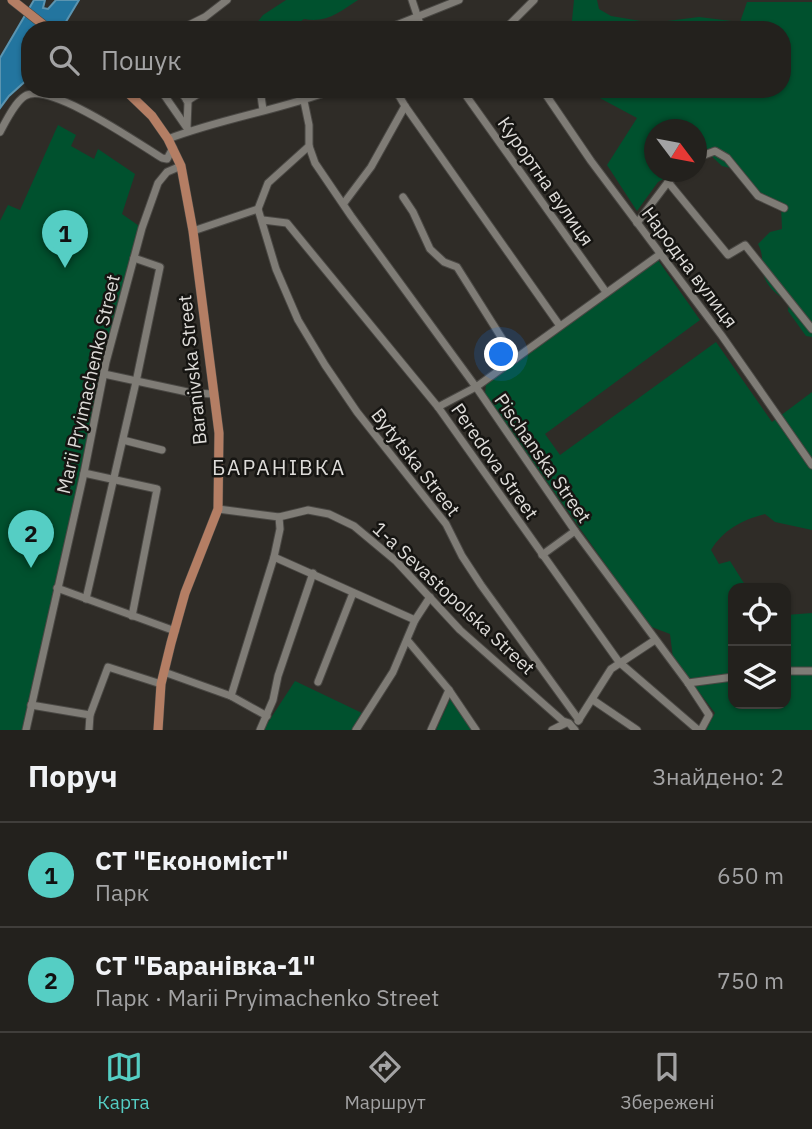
<!DOCTYPE html>
<html lang="uk">
<meta charset="utf-8">
<style>
body{margin:0;font-family:"IBM Plex Sans",sans-serif;background:#2b2926;color:#f1f3f6}
.controls{position:absolute;right:21px;bottom:21px;display:grid;overflow:hidden;border-radius:14px;box-shadow:0 2px 5px #0004}
.controls button{width:63px;height:63px;display:grid;place-items:center;padding:0;border:0;border-bottom:2px solid #403e3b;background:#23211d;color:#f1f3f6;font:35px sans-serif}
.compass{position:absolute;left:644px;top:119px;width:63px;height:63px;border-radius:50%;background:#23211d;box-shadow:0 2px 5px #0004;rotate:122deg}
.you{position:absolute;left:502px;top:355px;width:24px;height:24px;margin:-18px;border:5px solid #fff;border-radius:50%;background:#1a73e8;box-shadow:0 0 0 10px #1a73e833}
.badge{display:grid;place-items:center;width:46px;height:46px;border-radius:50%;background:#55cec4;color:#111;font-size:23px;font-weight:700}
.pin{position:absolute;translate:-50% -58px;filter:drop-shadow(0 2px 4px #0008)}
.pin::after{content:'';position:absolute;top:37px;width:24px;height:21px;background:inherit;clip-path:polygon(0 0,100% 0,50% 100%)}
.list{margin:0;padding:0;list-style:none}
h2{display:flex;justify-content:space-between;align-items:center;height:91px;margin:0;padding:0 28px;font-size:30px}
h2 small{font-size:23px;font-weight:400;color:#a3a3a4}
.list li{display:grid;grid-template-columns:46px 1fr auto;gap:21px;align-items:center;box-sizing:border-box;height:105px;padding:0 28px;border-top:2px solid #403e3b}
.list b{display:block;font-size:26px;white-space:nowrap}
.list p{margin:0;font-size:23px;white-space:nowrap;color:#a3a3a4}
.list em{font-size:23px;font-style:normal;color:#a3a3a4}
.icon{flex:none;width:38px;height:38px;fill:none;stroke:currentColor;stroke-width:2;stroke-linecap:round;stroke-linejoin:round}
.map{position:relative;flex:none;width:812px;height:730px;overflow:hidden}
.search{position:absolute;background:#23211d;box-shadow:0 2px 5px #0004;left:21px;right:21px;top:21px;height:77px;display:flex;align-items:center;gap:18px;box-sizing:border-box;padding:0 24px;border-radius:28px;color:#a3a3a4;font-size:26px}
.sheet{height:301px;background:#23211d}
nav{display:flex;justify-content:space-around;align-items:center;box-sizing:border-box;height:98px;border-top:2px solid #403e3b;background:#23211d;font-size:19px;color:#a3a3a4}
nav a{display:grid;justify-items:center;gap:4px}
nav .on{color:#55cec4}
.map>svg:first-child{display:block}
.green{fill:#00512e}
.water{fill:#23759f;stroke:#5b94b0;stroke-width:2}
.lines{fill:none;stroke-linecap:round;stroke-linejoin:round}
.minor-casing{stroke:#4a4844;stroke-width:9}
.major-casing{stroke:#4a4844;stroke-width:10}
.minor{stroke:#7f7c76;stroke-width:7}
.major{stroke:#b47e64;stroke-width:9}
.labels{text-anchor:middle;stroke-width:5;stroke-linejoin:round;paint-order:stroke}
.street-label{font-size:19px;fill:#dddbd8;stroke:#161512}
.neighbourhood-label{font-size:21px;letter-spacing:2px;fill:#dddbd8;stroke:#161512}
</style>
<div class="map">
<svg width="812" height="730" viewBox="0 0 812 730">
<rect width="100%" height="100%" fill="#2f2c27"/>
<g class="green">
<path d="M286,0H358C341,11 326,24 304,19C291,30 274,30 257,30L256,24L263,15Z"/>
<path d="M574,0H597L599,9L611,16L641,21L639,30H571Z"/>
<path d="M747,2H812V337L806,336L788,311L789,302C778,296 765,286 763,272C761,260 764,256 758,244L770,232L782,229L781,205L759,195L738,170L722,166L707,152L697,158L696,130H654V172H676L658,182L637,211L607,165L637,118L596,96L591,89H782V30H651V23L699,17L740,22Z"/>
<path d="M58,125L76,135L71,146L94,159L98,149L135,174L122,214L142,228L127,279L26,730H0V221L8,205L20,210Z"/>
<path d="M658,260L700,320L545,434L560,455L716,342L772,422L812,392V530L775,522L765,514C742,520 723,530 711,550L719,564L730,561L747,588H733V704H786V615L812,613V730H706L715,713L673,658L670,634L649,626L485,394L486,384Z"/>
<path d="M295,681L362,713L354,730H263Z"/>
<path d="M451,697L474,730H436Z"/>
</g>
<path class="water" d="M34,0H45L43,8L48,9L56,0H79L61,30H30V77L9,96L0,108V58Z"/>
<g class="lines">
<defs>
<g id="minor">
<path d="M412,0L422,30"/>
<path d="M179,30L205,17L227,0"/>
<path d="M384,30L459,0"/>
<path d="M504,30L534,0"/>
<path d="M160,89L189,131"/>
<path d="M260,89L263,110"/>
<path d="M395,89L405,106L560,326"/>
<path d="M473,89L467,97L606,292"/>
<path d="M542,89L591,161L722,336L812,465"/>
<path d="M180,90L188,102L187,127"/>
<path d="M187,101L206,89"/>
<path d="M0,132C6,121 15,102 25,96C49,81 139,144 162,158L167,159L173,148"/>
<path d="M168,139C223,118 281,110 335,89"/>
<path d="M309,146L315,163L351,216L476,387L575,531L688,683L709,715L701,730"/>
<path d="M696,158L715,151L727,158L758,196L784,208"/>
<path d="M668,182L728,255L745,245L812,329"/>
<path d="M403,197L413,212L430,249L444,262L457,267L515,359"/>
<path d="M344,203L371,167L405,106"/>
<path d="M258,209L276,269L298,320L325,365L357,412L446,524L462,556L481,585L579,720"/>
<path d="M263,220L287,223L438,407L619,662L698,730"/>
<path d="M637,223L668,182L680,172"/>
<path d="M193,231L258,209L268,183L309,146V125L304,101"/>
<path d="M104,374L192,393L214,394"/>
<path d="M438,407L476,387L659,255"/>
<path d="M123,440L162,450"/>
<path d="M84,473L157,489L132,616"/>
<path d="M218,509L279,517L308,510L329,514L354,526L396,561L460,630L563,721L569,723L575,730"/>
<path d="M542,555L575,531"/>
<path d="M274,557L415,620"/>
<path d="M57,588L175,631"/>
<path d="M86,599L136,382L160,267L134,258"/>
<path d="M408,641L449,690L476,730"/>
<path d="M786,671H812"/>
<path d="M164,672L231,696L267,716"/>
<path d="M318,682L353,593"/>
<path d="M688,683L733,677"/>
<path d="M231,696L274,557L280,529L279,517"/>
<path d="M593,700L637,730"/>
<path d="M31,705L90,715"/>
<path d="M578,721L611,669L655,640"/>
<path d="M26,730L84,473L106,362L142,228L158,183L167,172L181,166"/>
<path d="M89,730L90,715L108,667L161,684"/>
<path d="M260,730L273,700L278,676L313,573"/>
<path d="M356,730L393,672L415,620L430,597"/>
<path d="M431,730L449,690"/>
<path d="M552,730L566,723"/>
</g>
<g id="major">
<path d="M12,0L50,30"/>
<path d="M124,89L152,116L168,139L181,166L193,231L219,433L218,509L185,593L171,643L161,684L158,730"/>
</g>
</defs>
<use href="#minor" class="minor-casing"/>
<use href="#major" class="major-casing"/>
<use href="#minor" class="minor"/>
<use href="#major" class="major"/>
</g>
<g class="labels">
<g class="street-label">
<text transform="translate(546 181) rotate(55)" y="7">Курортна вулиця</text>
<text transform="translate(690 267) rotate(53)" y="7">Народна вулиця</text>
<text transform="translate(192 370) rotate(-96)" y="7">Baranivska Street</text>
<text transform="translate(88 384) rotate(-77)" y="7">Marii Pryimachenko Street</text>
<text transform="translate(543 458) rotate(55)" y="7">Pischanska Street</text>
<text transform="translate(495 461) rotate(55)" y="7">Peredova Street</text>
<text transform="translate(416 462) rotate(52)" y="7">Bytytska Street</text>
<text transform="translate(454 598) rotate(43)" y="7">1-a Sevastopolska Street</text>
</g>
<g class="neighbourhood-label">
<text x="279" y="475">БАРАНІВКА</text>
</g>
</g>
</svg>
<div class="controls">
<button><svg class="icon" aria-label="locate" viewBox="0 0 24 24"><circle cx="12" cy="12" r="6"/><path d="M12 2v4M12 18v4M2 12h4M18 12h4"/></svg></button>
<button><svg class="icon" aria-label="layers" viewBox="0 0 24 24"><path d="M12 4l9 5-9 5-9-5zM3 14l9 5 9-5"/></svg></button>
</div>
<svg class="compass" viewBox="-18 -18 36 36"><path d="M0-13l5 13h-10z" fill="#e53935"/><path d="M0 13l5-13h-10z" fill="#a3a3a4"/></svg>
<div class="you"></div>
<div class="pin badge" style="left:65px;top:268px">1</div>
<div class="pin badge" style="left:31px;top:568px">2</div>
<div class="search"><svg class="icon" aria-label="search" viewBox="0 0 24 24"><circle cx="10" cy="10" r="6"/><path d="M15 15l6 6"/></svg>Пошук</div>
</div>
<section class="sheet">
<h2>Поруч<small>Знайдено: 2</small></h2>
<ul class="list">
<li><span class="badge">1</span><div><b>СТ &quot;Економіст&quot;</b><p>Парк</p></div><em>650 m</em></li>
<li><span class="badge">2</span><div><b>СТ &quot;Баранівка-1&quot;</b><p>Парк · Marii Pryimachenko Street</p></div><em>750 m</em></li>
</ul>
</section>
<nav>
<a class="on"><svg class="icon" aria-label="map" viewBox="0 0 24 24"><path d="M3 6l6-2 6 2 6-2v14l-6 2-6-2-6 2zM9 4v14M15 6v14"/></svg>Карта</a>
<a><svg class="icon" aria-label="directions" viewBox="0 0 24 24"><path d="M12 3l9 9-9 9-9-9zM9 14v-3h6M13 9l2 2-2 2"/></svg>Маршрут</a>
<a><svg class="icon" aria-label="saved" viewBox="0 0 24 24"><path d="M7 4h10v16l-5-4-5 4z"/></svg>Збережені</a>
</nav>
